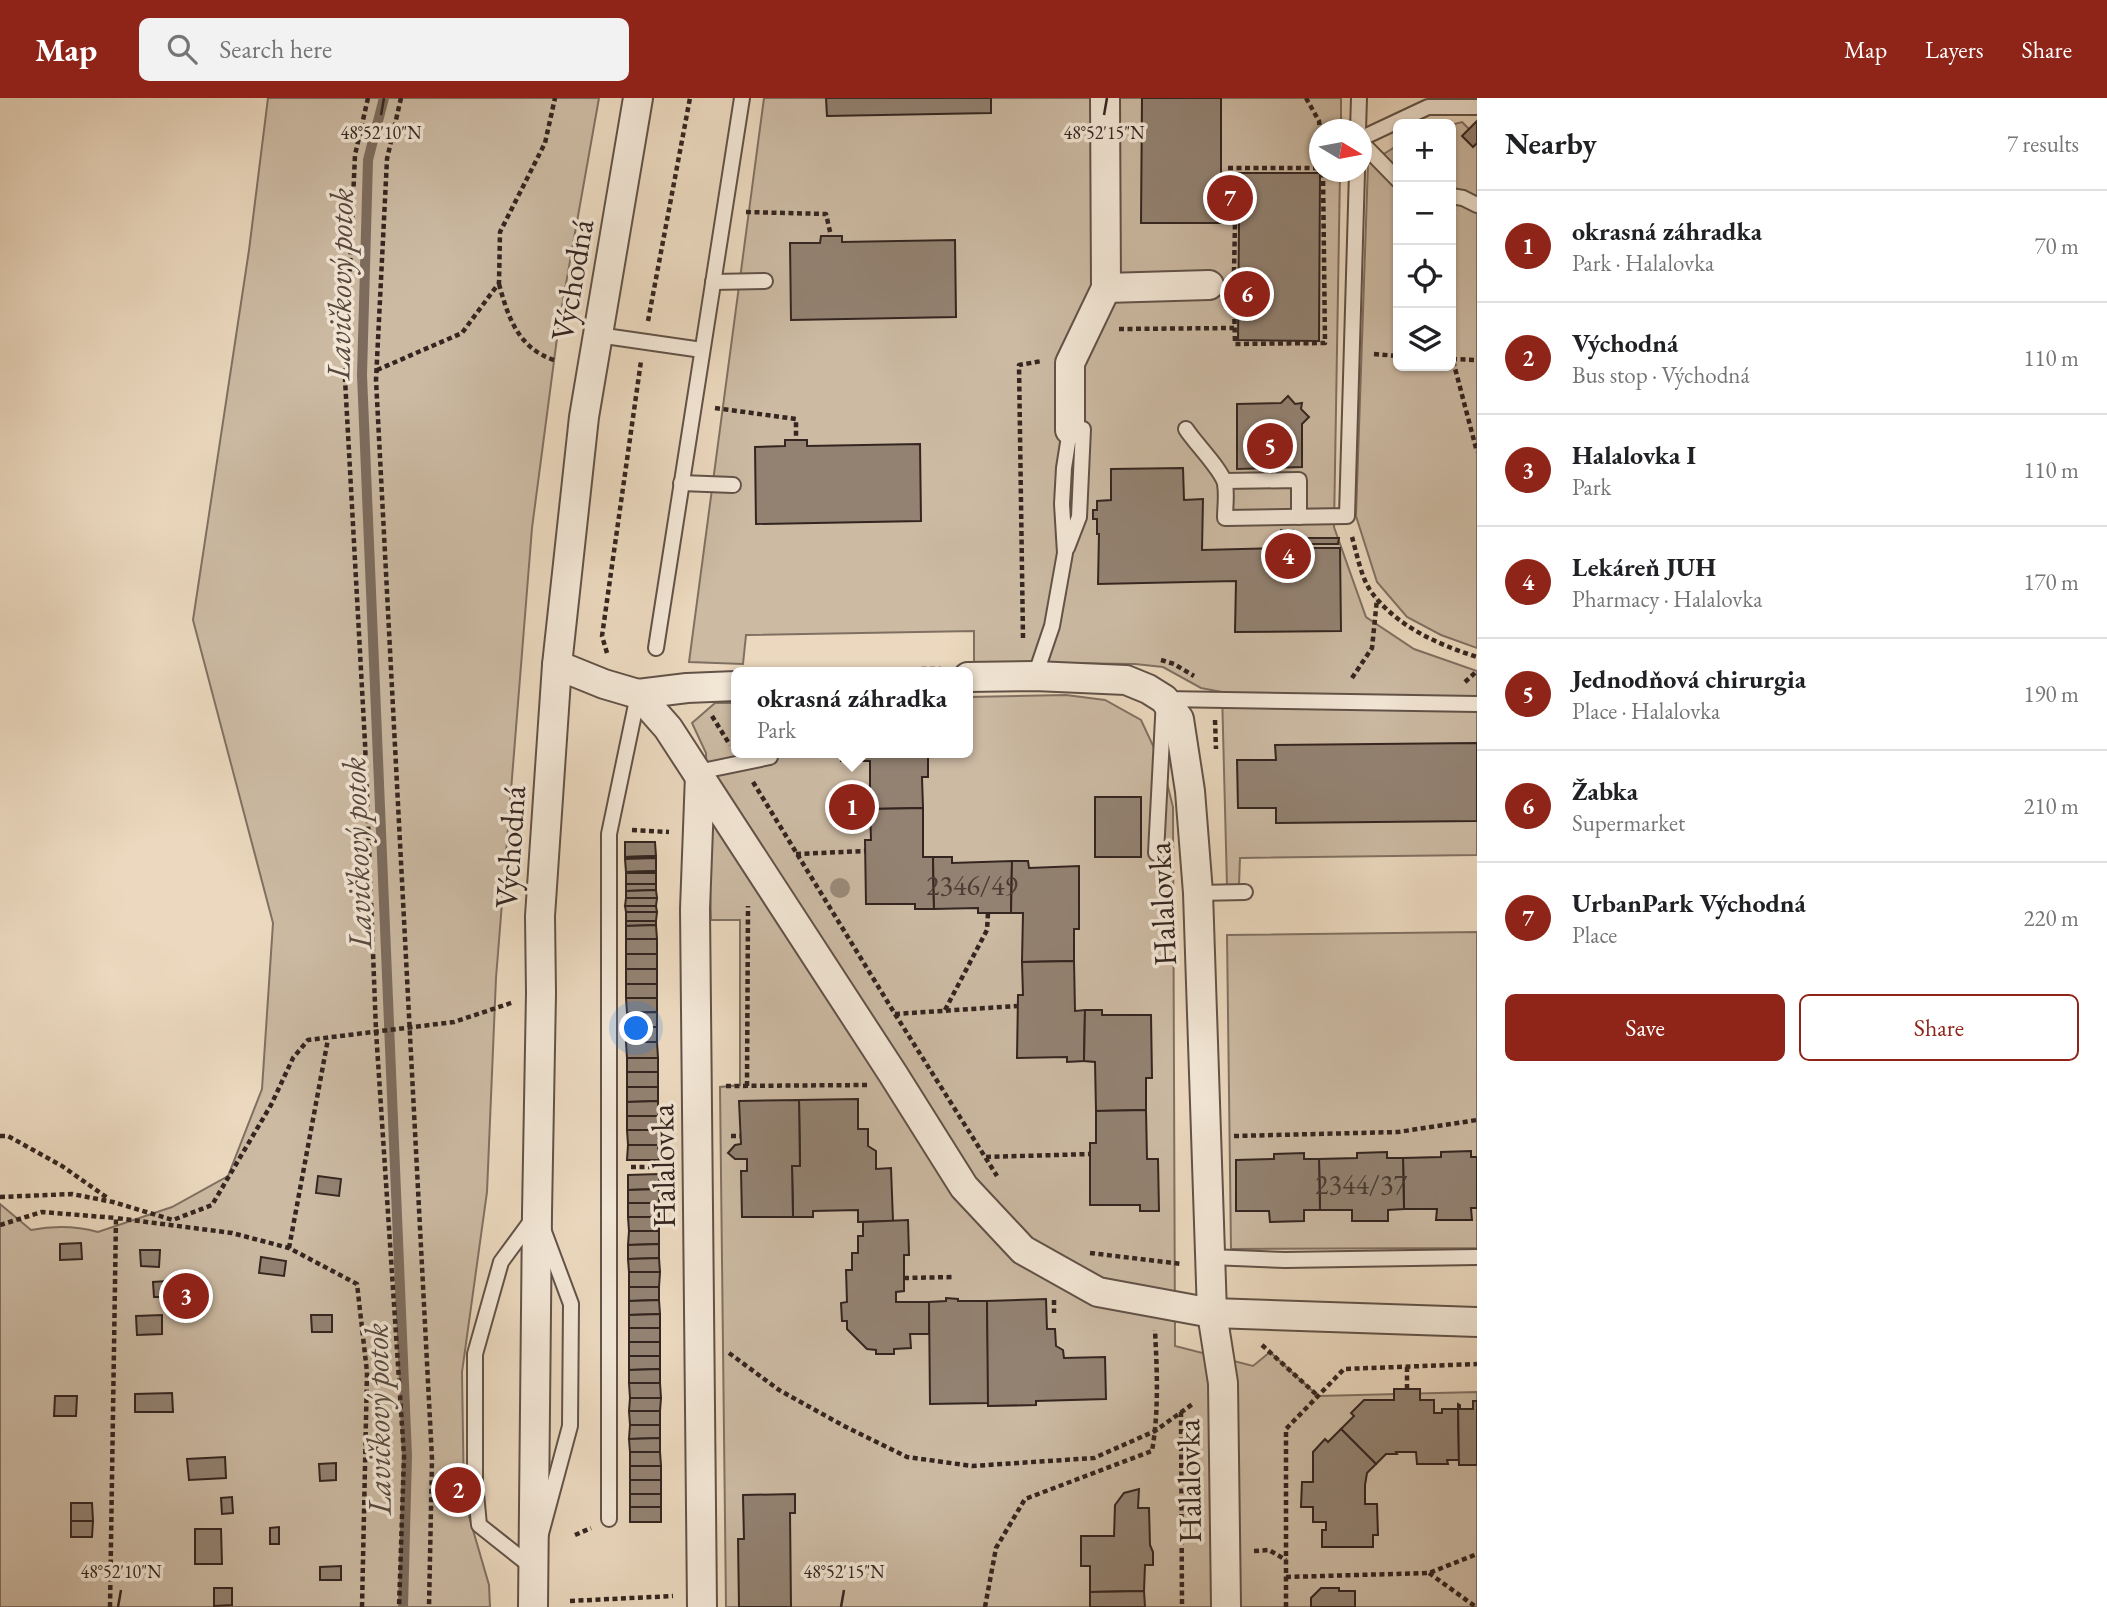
<!DOCTYPE html>
<meta charset="utf-8">
<style>
body{margin:0;font-family:"EB Garamond",serif;background:#f2f2f2;color:#202124}
.controls{position:absolute;right:21px;top:21px;display:grid;overflow:hidden;border-radius:10px;box-shadow:0 2px 5px #0004}
.controls button{width:63px;height:63px;display:grid;place-items:center;padding:0;border:0;border-bottom:2px solid #e0e0e0;background:#fff;color:#202124;font:35px sans-serif}
.compass{position:absolute;left:1309px;top:21px;width:63px;height:63px;border-radius:50%;background:#fff;box-shadow:0 2px 5px #0004;rotate:100deg}
.you{position:absolute;left:637px;top:931px;width:24px;height:24px;margin:-18px;border:5px solid #fff;border-radius:50%;background:#1a73e8;box-shadow:0 0 0 10px #1a73e833}
.badge{display:grid;place-items:center;width:46px;height:46px;border-radius:50%;background:#8f2418;color:#fff;font-size:23px;font-weight:700}
.pin{position:absolute;translate:-50% -50%;border:4px solid #fff;box-shadow:0 2px 7px #0006}
.popup{position:absolute;left:731px;top:569px;width:242px;height:91px;box-sizing:border-box;display:grid;place-content:center;border-radius:10px;background:#fff;filter:drop-shadow(0 2px 5px #0005);font-size:23px;white-space:nowrap;color:#757577}
.popup b{font-size:26px;color:#202124}
.popup::after{content:'';position:absolute;left:50%;top:100%;margin-left:-14px;border:14px solid transparent;border-top-color:#fff}
.list{margin:0;padding:0;list-style:none}
h2{display:flex;justify-content:space-between;align-items:center;height:91px;margin:0;padding:0 28px;font-size:30px}
h2 small{font-size:23px;font-weight:400;color:#757577}
.list li{display:grid;grid-template-columns:46px 1fr auto;gap:21px;align-items:center;box-sizing:border-box;height:112px;padding:0 28px;border-top:2px solid #e0e0e0}
.list b{display:block;font-size:26px;white-space:nowrap}
.list p{margin:0;font-size:23px;white-space:nowrap;color:#757577}
.list em{font-size:23px;font-style:normal;color:#757577}
.actions{display:flex;gap:14px;padding:21px 28px}
.actions a{flex:1;padding:16px 0;border:2px solid #8f2418;border-radius:10px;text-align:center;font-size:24px;color:#8f2418}
.actions .main{background:#8f2418;color:#fff}
.icon{flex:none;width:38px;height:38px;fill:none;stroke:currentColor;stroke-width:2;stroke-linecap:round;stroke-linejoin:round}
.map{position:relative;flex:none;width:1477px;height:1509px;overflow:hidden}
header{display:flex;align-items:center;gap:42px;box-sizing:border-box;height:98px;padding:0 35px;background:#8f2418;color:#fff}
header strong{font-size:33px}
nav{display:flex;gap:38px;margin-inline-start:auto;font-size:24px}
.search{width:490px;height:63px;background:#f2f2f2;display:flex;align-items:center;gap:18px;box-sizing:border-box;padding:0 24px;border-radius:10px;color:#757577;font-size:26px}
main{display:flex}
aside{flex:1;background:#fff}
.map>svg:first-child{display:block}
.green{fill:#ccbaa3;stroke:#807062;stroke-width:2}
.lines{fill:none;stroke-linecap:round;stroke-linejoin:round}
.stream{stroke:#7d6c5e;stroke-width:10}
.building{fill:#938272;stroke:#342520;stroke-width:2}
.lane-casing{stroke:#625248;stroke-width:18}
.street-casing{stroke:#625248;stroke-width:32}
.path{stroke:#342520;stroke-width:4.5;stroke-dasharray:5 3.5;stroke-linecap:butt}
.lane{stroke:#f2e6d5;stroke-width:14}
.street{stroke:#f2e6d5;stroke-width:28}
.tree{fill:#9b8a79}
.ticks{fill:none;stroke:#342520;stroke-width:2.5}
.labels{text-anchor:middle;stroke-width:7;stroke-linejoin:round;paint-order:stroke}
.number-label{font-size:28px;fill:#4c3c34}
.street-label{font-size:32px;fill:#342520;stroke:#f2e6d5}
.water-label{font-size:33px;font-style:italic;fill:#58483f;stroke:#f2e6d5}
.ticks-label{font-size:18px;text-anchor:middle;fill:#342520;stroke:#f2e6d5;stroke-width:7;stroke-linejoin:round;paint-order:stroke}
</style>
<header>
<strong>Map</strong>
<div class="search"><svg class="icon" aria-label="search" viewBox="0 0 24 24"><circle cx="10" cy="10" r="6"/><path d="M15 15l6 6"/></svg>Search here</div>
<nav><a>Map</a><a>Layers</a><a>Share</a></nav>
</header>
<main>
<div class="map">
<svg width="1477" height="1509" viewBox="0 0 1477 1509">
<rect width="100%" height="100%" fill="#ebd8be"/>
<filter id="stains"><feTurbulence type="fractalNoise" baseFrequency=".00286" numOctaves="4"/><feColorMatrix values="0 0 0 0 .2 0 0 0 0 .09 0 0 0 0 .02 0 0 0 .5 -.17"/></filter>
<radialGradient id="worn" r=".72"><stop offset=".6" stop-color="#630" stop-opacity="0"/><stop offset="1" stop-color="#630" stop-opacity=".3"/></radialGradient>
<g class="green">
<path d="M268,0H599L559,225L532,430L496,880L487,1094L462,1274L464,1401L489,1487L490,1509H0V1106L31,1132C52,1128 76,1128 98,1134L172,1109L228,1078L262,991L273,825L193,522L249,152Z"/>
<path d="M764,0H1341V31L1320,32V74H1340L1334,429L1366,519L1414,551L1477,573V757L1240,760L1239,787L1227,788L1222,594L1201,590L1163,569L1135,566L974,564V533L746,537L743,566L689,564Z"/>
<path d="M1462,24L1477,39V550L1441,537L1407,519L1377,484L1356,418L1368,66L1398,47V268H1451V27Z"/>
<path d="M1066,597L1105,602L1141,622L1163,669L1173,709L1175,1248L1253,1268L1270,1254L1318,1298L1477,1294V1509H726L720,989L740,987V822H711L706,655L692,625L715,605H736V655H968V599Z"/>
<path d="M1477,834V1150L1231,1151L1227,837Z"/>
</g>
<g class="lines">
<path class="stream" d="M384,0L368,62L362,277L407,1358L403,1509"/>
</g>
<g class="building">
<path d="M826,0H991V15L827,18Z"/>
<path d="M1142,0H1221V75H1320L1319,243L1238,242L1239,125H1141Z"/>
<path d="M1477,23V45L1473,49L1462,38Z"/>
<path d="M821,138H842V144L955,142L956,219L791,222L790,145H820Z"/>
<path d="M1288,298L1295,306L1302,305L1301,311L1309,319L1302,326V369L1237,371V306L1281,305Z"/>
<path d="M785,342H807V348L920,346L921,423L756,426L755,349L785,348Z"/>
<path d="M1183,370L1184,402L1203,401L1202,452L1282,450L1281,432H1293V440H1339L1338,446H1293V450H1340L1341,533L1235,534L1236,483L1098,486L1099,436H1097V421H1093V412H1097V403L1111,402V371Z"/>
<path d="M1477,645V723L1276,725V710H1238L1237,662H1276L1275,647Z"/>
<path d="M781,655H858V663H841L842,657L781,658Z"/>
<path d="M858,655H928V679H922L923,710L870,711V663H858Z"/>
<rect x="1095" y="699" width="46" height="60"/>
<path d="M923,710V759H933L934,811H915V806H866L865,742H871L870,711Z"/>
<path d="M625,744H655L656,758L625,759Z"/>
<path d="M656,758V760L625,761V759Z"/>
<path d="M933,759H952V765L1012,763L1011,815H978V810L934,811Z"/>
<path d="M656,760V773L626,774L625,761Z"/>
<path d="M1012,763H1028L1029,770L1079,768V831H1074V863L1022,864L1023,815H1011Z"/>
<path d="M656,773V775H626V774Z"/>
<rect x="626" y="775" width="30" height="11"/>
<path d="M626,786H656V792L626,793Z"/>
<path d="M656,792L657,800H626V793Z"/>
<path d="M626,800H657L656,808H625Z"/>
<path d="M625,808H656L657,814H626Z"/>
<path d="M626,814H657L656,823H626Z"/>
<path d="M626,823H656V827L626,828Z"/>
<path d="M656,827L657,841H626V828Z"/>
<rect x="626" y="841" width="31" height="15"/>
<rect x="626" y="856" width="31" height="15"/>
<path d="M1074,863L1075,913L1085,912L1084,963L1067,964V959L1017,960L1018,897H1023L1022,864Z"/>
<rect x="626" y="871" width="31" height="15"/>
<rect x="626" y="886" width="31" height="14"/>
<path d="M626,900H657V914L627,915Z"/>
<path d="M1085,912H1102V917H1151L1152,980H1146V1012L1096,1013L1095,964L1084,963Z"/>
<path d="M657,914V929H627V915Z"/>
<path d="M627,929H657V944H626Z"/>
<path d="M626,944H657L658,960H627Z"/>
<rect x="627" y="960" width="31" height="14"/>
<rect x="627" y="974" width="31" height="15"/>
<path d="M627,989H658V1003L627,1004Z"/>
<path d="M858,1001V1031H868V1048L876,1053V1071L891,1070L893,1123L858,1124V1112L813,1113V1119H793L792,1068H800L799,1002Z"/>
<path d="M799,1002L800,1068H792L793,1119H742L741,1073H747V1061H735L728,1055L735,1047L741,1046L739,1003Z"/>
<path d="M658,1003V1018H627V1004Z"/>
<path d="M1146,1012L1147,1061H1158L1159,1113H1140V1107H1090V1045H1096V1013Z"/>
<rect x="627" y="1018" width="31" height="14"/>
<path d="M627,1032H658V1047H628Z"/>
<path d="M628,1047H658L659,1062H627Z"/>
<path d="M1471,1053V1059H1477V1110H1471L1472,1122H1436L1437,1111H1404L1403,1060L1441,1059V1054Z"/>
<path d="M1387,1054V1060H1403L1404,1111L1388,1112V1123H1352V1112H1320L1319,1061L1357,1060V1055Z"/>
<path d="M1304,1055V1061H1319L1320,1112H1304V1123L1270,1124L1269,1113H1236V1062L1274,1061V1056Z"/>
<path d="M659,1076V1091L628,1092V1077Z"/>
<path d="M318,1078L341,1081L339,1098L316,1095Z"/>
<path d="M659,1091V1105H628V1092Z"/>
<rect x="628" y="1105" width="31" height="14"/>
<path d="M628,1119H659V1133H629Z"/>
<path d="M908,1122L909,1157H904V1193L896,1194V1204H929V1236H910L911,1250L894,1251V1256H876V1252L867,1251L847,1231V1223H842L841,1205L847,1204L846,1172H852V1155H858V1138H863V1124Z"/>
<path d="M629,1133H659V1146L628,1147Z"/>
<path d="M81,1145L82,1161L60,1162V1146Z"/>
<path d="M659,1146V1160L628,1161V1147Z"/>
<path d="M140,1152H160L159,1169L141,1168Z"/>
<path d="M261,1159L286,1163L284,1178L259,1175Z"/>
<path d="M659,1160L660,1174H629L628,1161Z"/>
<path d="M629,1174H660L659,1189H629Z"/>
<path d="M166,1183V1199H154L153,1184Z"/>
<path d="M629,1189H659V1202L629,1203Z"/>
<path d="M946,1200L958,1201V1203H987L989,1305L930,1306L929,1204L946,1203Z"/>
<path d="M1046,1201L1047,1231H1055L1056,1248L1063,1252L1064,1260L1105,1259L1106,1301L1036,1303V1307L988,1308L987,1203Z"/>
<path d="M659,1202L660,1216L629,1217V1203Z"/>
<path d="M660,1216V1230H629V1217Z"/>
<path d="M162,1217V1236L137,1237L136,1218Z"/>
<path d="M311,1217H332V1234H312Z"/>
<rect x="629" y="1230" width="31" height="14"/>
<rect x="629" y="1244" width="31" height="14"/>
<path d="M629,1258H660V1271L629,1272Z"/>
<path d="M660,1271V1285H629V1272Z"/>
<path d="M629,1285H660L661,1300H630Z"/>
<path d="M1394,1291H1420V1302H1434V1315H1442V1311H1458V1306L1459,1362H1447L1448,1366H1417L1416,1354H1396L1397,1356H1386L1376,1366L1341,1331L1354,1318L1351,1315L1364,1302H1394Z"/>
<path d="M172,1295L173,1314H135V1296Z"/>
<path d="M55,1298H77L76,1318H54Z"/>
<path d="M630,1300H661L660,1313H629Z"/>
<path d="M1473,1303H1477V1367H1459L1458,1306L1460,1307V1311H1473Z"/>
<path d="M629,1313H660V1327H630Z"/>
<path d="M630,1327H660V1340L629,1341Z"/>
<path d="M1341,1331L1376,1366L1367,1375L1365,1387V1406H1377L1378,1437H1373V1449H1322V1432H1326V1424H1313V1409H1301L1302,1384H1313V1354L1325,1341L1328,1344Z"/>
<path d="M660,1340V1354H630L629,1341Z"/>
<path d="M630,1354H660L661,1368H630Z"/>
<path d="M225,1359L226,1380L189,1382L187,1361Z"/>
<path d="M336,1365V1382L320,1383L319,1366Z"/>
<rect x="630" y="1368" width="31" height="14"/>
<rect x="630" y="1382" width="31" height="14"/>
<path d="M1139,1391L1138,1410H1149L1150,1447L1153,1454V1467H1145L1144,1493L1090,1494V1468H1081V1438H1114L1115,1407L1124,1395Z"/>
<rect x="630" y="1396" width="31" height="13"/>
<path d="M795,1396V1415H790L791,1509H739L738,1441H744L743,1397Z"/>
<path d="M232,1399L233,1415L222,1416L221,1400Z"/>
<path d="M71,1405H92L93,1423H71Z"/>
<rect x="630" y="1409" width="31" height="15"/>
<path d="M71,1423H93L92,1439H71Z"/>
<path d="M279,1429V1446H270V1430Z"/>
<path d="M195,1431H221L222,1466H195Z"/>
<path d="M341,1468V1482H320V1469Z"/>
<path d="M214,1490H232V1507L214,1508Z"/>
<path d="M1321,1490H1339V1493H1355V1509H1311V1500Z"/>
<path d="M1144,1493L1145,1509H1090V1494Z"/>
</g>
<g class="lines">
<defs>
<g id="lane">
<path d="M1358,32L1359,0"/>
<path d="M1362,40L1428,9H1477"/>
<path d="M1362,45L1398,82"/>
<path d="M1451,98L1463,100L1477,107"/>
<path d="M713,184L765,183"/>
<path d="M598,237L702,252"/>
<path d="M1186,331C1194,344 1223,373 1225,386C1227,397 1225,409 1225,420L1347,418L1357,74"/>
<path d="M1225,383L1299,382V419"/>
<path d="M681,385L733,387"/>
<path d="M1067,450L1079,419L1083,331"/>
<path d="M656,550L742,0"/>
<path d="M1035,578L1052,528L1065,455L1062,406L1064,370L1070,332"/>
<path d="M698,674L770,659"/>
<path d="M1156,755L1164,601L1477,606"/>
<path d="M1198,795L1245,794"/>
<path d="M537,1115L571,1206L570,1328L532,1469L479,1427L475,1385V1256L501,1164Z"/>
<path d="M1210,1159L1285,1162L1477,1159"/>
<path d="M609,1421V736L638,597"/>
</g>
<g id="street">
<path d="M1106,190L1209,187"/>
<path d="M1070,332V265L1106,190L1105,0"/>
<path d="M557,567L604,586L638,596L668,630L893,976L964,1089L1023,1152L1098,1194L1212,1215L1477,1224"/>
<path d="M968,579L1035,578L1126,582L1148,591L1164,601L1179,621L1190,693L1198,795L1212,1215L1223,1285L1226,1509"/>
<path d="M638,596L687,590L736,588"/>
<path d="M700,677L695,811L702,1509"/>
<path d="M533,1509L537,1115L541,895L540,818L557,567L584,319L638,0"/>
</g>
</defs>
<use href="#lane" class="lane-casing"/>
<use href="#street" class="street-casing"/>
<g class="path">
<path d="M368,0L355,57L345,281L365,645L376,933L404,1358L399,1509"/>
<path d="M401,0L387,61L376,282L432,1361L429,1509"/>
<path d="M1306,0L1319,23L1320,32"/>
<path d="M1228,70H1320"/>
<path d="M746,114L826,116L831,138"/>
<path d="M1234,174L1235,125"/>
<path d="M499,186C508,219 518,250 554,262"/>
<path d="M1234,204L1235,246L1325,245L1323,74"/>
<path d="M648,223L690,0"/>
<path d="M1119,231L1234,230"/>
<path d="M1451,255L1477,354"/>
<path d="M1374,256L1398,258"/>
<path d="M1452,261L1477,262"/>
<path d="M377,272L462,235L499,185L500,134L545,45L555,0"/>
<path d="M715,310L796,321V342"/>
<path d="M1352,439C1357,456 1361,480 1372,495C1398,529 1437,546 1477,559"/>
<path d="M1023,540L1019,267L1042,263"/>
<path d="M607,555L602,538L641,263"/>
<path d="M1161,562L1174,566L1194,578"/>
<path d="M760,572L941,571"/>
<path d="M1352,580L1372,550L1377,501"/>
<path d="M1465,584L1477,573"/>
<path d="M712,618L730,647"/>
<path d="M1215,622L1216,651"/>
<path d="M753,684L895,916L997,1078"/>
<path d="M632,732L669,734"/>
<path d="M796,756L865,753"/>
<path d="M945,912L987,832L988,815"/>
<path d="M895,916L1017,908"/>
<path d="M726,988L868,987"/>
<path d="M747,988L748,808"/>
<path d="M0,1038H8L62,1068L109,1101"/>
<path d="M731,1038H740"/>
<path d="M1234,1038L1398,1034L1477,1022"/>
<path d="M986,1059L1090,1056"/>
<path d="M631,1069H668"/>
<path d="M0,1099L72,1096L113,1104L173,1122L212,1107L271,1007L293,960L308,942L454,924L514,904"/>
<path d="M0,1127L42,1114L116,1120"/>
<path d="M289,1150L328,941"/>
<path d="M1090,1155L1182,1166"/>
<path d="M904,1180L953,1179"/>
<path d="M1054,1202V1215"/>
<path d="M1262,1247L1318,1298"/>
<path d="M729,1255L779,1292L844,1328L907,1359L972,1368L1094,1360L1155,1333L1194,1305"/>
<path d="M1407,1291V1269"/>
<path d="M1181,1314L1182,1509"/>
<path d="M575,1437L591,1430"/>
<path d="M1254,1453L1269,1452L1286,1462"/>
<path d="M1429,1475L1476,1509"/>
<path d="M1286,1479L1429,1475L1477,1456"/>
<path d="M570,1503L673,1498"/>
<path d="M110,1509L116,1120L232,1135L289,1150L357,1186L367,1274L362,1509"/>
<path d="M985,1509L996,1450L1025,1401L1152,1353C1159,1313 1157,1273 1155,1232"/>
<path d="M1286,1509V1331L1344,1271L1477,1266"/>
</g>
<use href="#lane" class="lane"/>
<use href="#street" class="street"/>
</g>
<circle class="tree" cx="840" cy="790" r="10"/>
<path class="ticks" d="M381,17L384,0M1104,17L1107,0M118,1509L121,1492M841,1509L844,1492"/>
<g class="labels">
<g class="number-label">
<text x="972" y="797">2346/49</text>
<text x="1361" y="1096">2344/37</text>
</g>
<g class="street-label">
<text transform="translate(572 182) rotate(-80)" y="11">Východná</text>
<text transform="translate(510 749) rotate(-86)" y="11">Východná</text>
<text transform="translate(1162 806) rotate(-93)" y="11">Halalovka</text>
<text transform="translate(663 1068) rotate(-91)" y="11">Halalovka</text>
<text transform="translate(1189 1383) rotate(-91)" y="11">Halalovka</text>
</g>
<g class="water-label">
<text transform="translate(339 186) rotate(-89)" y="12">Lavičkový potok</text>
<text transform="translate(356 755) rotate(-92)" y="12">Lavičkový potok</text>
<text transform="translate(377 1321) rotate(-91)" y="12">Lavičkový potok</text>
</g>
</g>
<g class="ticks-label">
<text x="381" y="41">48°52'10"N</text>
<text x="1104" y="41">48°52'15"N</text>
<text x="121" y="1480">48°52'10"N</text>
<text x="844" y="1480">48°52'15"N</text>
</g>
<rect width="100%" height="100%" filter="url(#stains)"/>
<rect width="100%" height="100%" fill="url(#worn)"/>
</svg>
<div class="controls">
<button>+</button>
<button>−</button>
<button><svg class="icon" aria-label="locate" viewBox="0 0 24 24"><circle cx="12" cy="12" r="6"/><path d="M12 2v4M12 18v4M2 12h4M18 12h4"/></svg></button>
<button><svg class="icon" aria-label="layers" viewBox="0 0 24 24"><path d="M12 4l9 5-9 5-9-5zM3 14l9 5 9-5"/></svg></button>
</div>
<svg class="compass" viewBox="-18 -18 36 36"><path d="M0-13l5 13h-10z" fill="#e53935"/><path d="M0 13l5-13h-10z" fill="#757577"/></svg>
<div class="you"></div>
<div class="pin badge" style="left:852px;top:709px">1</div>
<div class="popup"><b>okrasná záhradka</b>Park</div>
<div class="pin badge" style="left:458px;top:1392px">2</div>
<div class="pin badge" style="left:186px;top:1198px">3</div>
<div class="pin badge" style="left:1288px;top:458px">4</div>
<div class="pin badge" style="left:1270px;top:348px">5</div>
<div class="pin badge" style="left:1247px;top:196px">6</div>
<div class="pin badge" style="left:1230px;top:100px">7</div>
</div>
<aside>
<h2>Nearby<small>7 results</small></h2>
<ul class="list">
<li><span class="badge">1</span><div><b>okrasná záhradka</b><p>Park · Halalovka</p></div><em>70 m</em></li>
<li><span class="badge">2</span><div><b>Východná</b><p>Bus stop · Východná</p></div><em>110 m</em></li>
<li><span class="badge">3</span><div><b>Halalovka I</b><p>Park</p></div><em>110 m</em></li>
<li><span class="badge">4</span><div><b>Lekáreň JUH</b><p>Pharmacy · Halalovka</p></div><em>170 m</em></li>
<li><span class="badge">5</span><div><b>Jednodňová chirurgia</b><p>Place · Halalovka</p></div><em>190 m</em></li>
<li><span class="badge">6</span><div><b>Žabka</b><p>Supermarket</p></div><em>210 m</em></li>
<li><span class="badge">7</span><div><b>UrbanPark Východná</b><p>Place</p></div><em>220 m</em></li>
</ul>
<div class="actions"><a class="main">Save</a><a>Share</a></div>
</aside>
</main>
